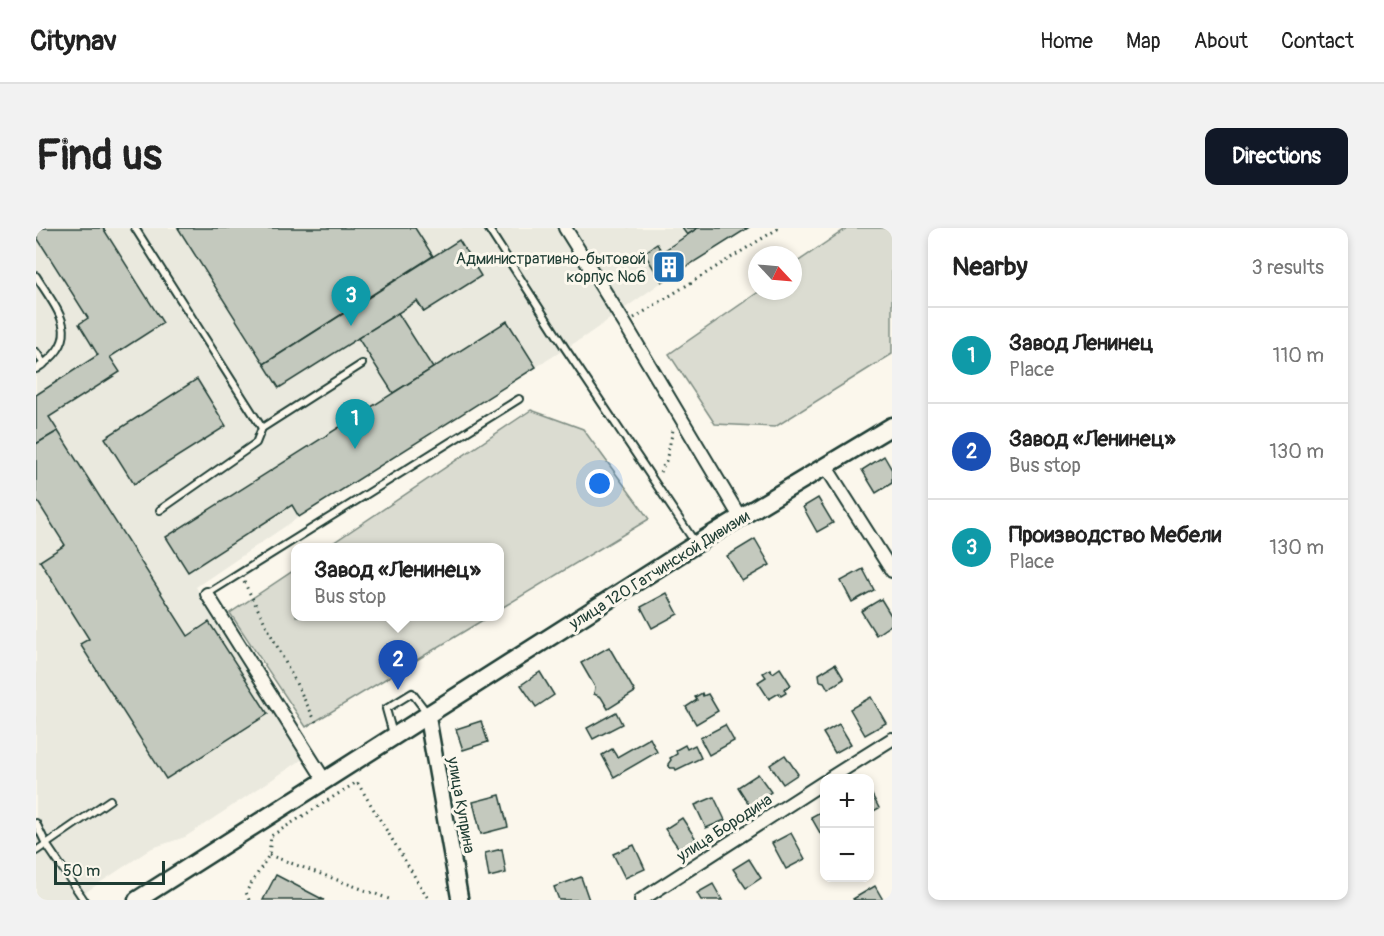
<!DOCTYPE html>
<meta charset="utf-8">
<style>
body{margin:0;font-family:Pangolin,sans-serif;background:#f2f2f2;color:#222}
.controls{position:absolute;right:18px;bottom:18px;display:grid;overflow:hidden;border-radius:12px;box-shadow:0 3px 9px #0003}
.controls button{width:54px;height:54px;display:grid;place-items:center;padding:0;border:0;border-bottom:2px solid #e0e0e0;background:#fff;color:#222;font:30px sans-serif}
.compass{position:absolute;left:712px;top:18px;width:54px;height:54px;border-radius:50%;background:#fff;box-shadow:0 3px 9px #0003;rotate:116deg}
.scale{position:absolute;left:18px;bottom:15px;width:111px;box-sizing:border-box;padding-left:6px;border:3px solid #1f3d34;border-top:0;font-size:16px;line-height:21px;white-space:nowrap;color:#1f3d34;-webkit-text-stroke:4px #fbf7ec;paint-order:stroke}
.you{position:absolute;left:564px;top:256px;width:21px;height:21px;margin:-15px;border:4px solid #fff;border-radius:50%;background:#1a73e8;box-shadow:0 0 0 9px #1a73e833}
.badge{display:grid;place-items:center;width:39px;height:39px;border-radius:50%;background:#111827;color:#fff;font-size:20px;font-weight:700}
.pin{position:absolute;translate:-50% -50px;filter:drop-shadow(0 2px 3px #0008)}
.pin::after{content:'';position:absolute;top:32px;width:21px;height:18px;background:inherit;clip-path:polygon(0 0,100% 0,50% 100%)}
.popup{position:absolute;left:255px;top:315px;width:213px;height:78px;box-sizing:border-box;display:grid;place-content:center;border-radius:12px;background:#fff;filter:drop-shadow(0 2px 4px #0005);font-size:20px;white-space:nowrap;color:#767676}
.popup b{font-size:22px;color:#222}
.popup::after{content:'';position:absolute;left:50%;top:100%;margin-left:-12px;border:12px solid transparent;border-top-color:#fff}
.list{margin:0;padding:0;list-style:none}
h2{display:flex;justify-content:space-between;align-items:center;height:78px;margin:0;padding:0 24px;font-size:26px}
h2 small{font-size:20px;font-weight:400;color:#767676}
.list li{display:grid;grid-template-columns:39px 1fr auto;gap:18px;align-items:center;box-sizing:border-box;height:96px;padding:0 24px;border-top:2px solid #e0e0e0}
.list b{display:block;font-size:22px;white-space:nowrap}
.list p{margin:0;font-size:20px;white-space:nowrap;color:#767676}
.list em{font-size:20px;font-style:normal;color:#767676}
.map{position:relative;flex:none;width:856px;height:672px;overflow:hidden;border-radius:12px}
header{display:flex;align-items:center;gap:36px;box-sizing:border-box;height:84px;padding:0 30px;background:#fff;border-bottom:2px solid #e0e0e0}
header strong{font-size:28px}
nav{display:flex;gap:33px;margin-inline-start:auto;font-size:21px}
.intro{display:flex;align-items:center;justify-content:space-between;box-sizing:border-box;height:144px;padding:0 36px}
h1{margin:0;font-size:42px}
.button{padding:15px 27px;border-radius:12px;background:#111827;color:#fff;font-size:21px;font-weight:700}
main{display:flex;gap:36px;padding:0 36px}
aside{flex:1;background:#fff;border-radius:12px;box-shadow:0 3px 9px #0003}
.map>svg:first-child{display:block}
.built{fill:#eae9de}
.green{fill:#dbdcd1;stroke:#7d8c82;stroke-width:1.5}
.building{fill:#c4c9be;stroke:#1f3d34;stroke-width:1.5}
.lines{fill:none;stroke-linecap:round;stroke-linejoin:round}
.service-casing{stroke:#1f3d34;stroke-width:10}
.minor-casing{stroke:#1f3d34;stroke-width:16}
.tertiary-casing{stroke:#1f3d34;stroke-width:20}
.secondary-casing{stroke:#1f3d34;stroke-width:21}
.path{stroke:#1f3d34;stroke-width:3;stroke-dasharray:1.5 4.5;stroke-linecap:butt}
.service{stroke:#fbf7ec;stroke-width:6}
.minor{stroke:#fbf7ec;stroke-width:12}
.tertiary{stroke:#fbf7ec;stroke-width:15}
.secondary{stroke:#fbf7ec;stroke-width:16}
.labels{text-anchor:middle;stroke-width:6;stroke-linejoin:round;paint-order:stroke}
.poi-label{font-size:16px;fill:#1f3d34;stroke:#fbf7ec;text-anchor:end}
.street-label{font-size:16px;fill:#1f3d34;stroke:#fbf7ec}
</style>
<header>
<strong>Citynav</strong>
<nav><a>Home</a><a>Map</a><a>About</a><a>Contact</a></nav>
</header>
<div class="intro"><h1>Find us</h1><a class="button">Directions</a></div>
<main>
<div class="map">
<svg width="856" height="672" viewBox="0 0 856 672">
<rect width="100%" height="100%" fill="#fbf7ec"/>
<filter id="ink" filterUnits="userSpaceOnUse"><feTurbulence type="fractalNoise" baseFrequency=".0167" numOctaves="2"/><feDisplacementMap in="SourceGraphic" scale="12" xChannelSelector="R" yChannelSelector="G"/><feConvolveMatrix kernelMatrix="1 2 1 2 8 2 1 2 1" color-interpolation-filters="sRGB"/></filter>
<g filter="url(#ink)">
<path class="built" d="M0,0H712L626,54L551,107L263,289L160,359L267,531L149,609L116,620L38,672H0Z"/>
<g class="green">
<path d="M811,0H856V126L739,199L679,196L633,126L724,63H757V37Z"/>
<path d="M495,182L547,201L613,291L464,381V320L291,319Z"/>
<path d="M260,341V388L452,389L270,499L194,385Z"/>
</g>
<g class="building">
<path d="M0,0H67L127,95L74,129L84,144L13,189L22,203L0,216V167L62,127L43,96L52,90L0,8Z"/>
<path d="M142,0H379L397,28L228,136Z"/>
<path d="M646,0H662L651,7Z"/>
<path d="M662,0H712L626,54L608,25L621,16L626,24Z"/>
<path d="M423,12L445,48L388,84L381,73L243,160L228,136Z"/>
<path d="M362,85L397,140L357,165L322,110Z"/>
<path d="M471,93L500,139L263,289L256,277L152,344L130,309Z"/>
<path d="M161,151L190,198L98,256L69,210Z"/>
<path d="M22,203L152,408L173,394L232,486L130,551L44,416L53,411L4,333L29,317L0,271V216Z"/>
<path d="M848,228L856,242V255L840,265L826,242Z"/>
<path d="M782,270L797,295L781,304L767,279Z"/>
<path d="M719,311L734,337L706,353L691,328Z"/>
<path d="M827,341L838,362L816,374L805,353Z"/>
<path d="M631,365L642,386L616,400L605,379Z"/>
<path d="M845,371L856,389V396L840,407L825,383Z"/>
<path d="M573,419L599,464L572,481L565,469L558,466L559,459L545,435Z"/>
<path d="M799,436L808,451L792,461L788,454L784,453L783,446Z"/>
<path d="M744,440L755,457L748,461L750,465L745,468L743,465L733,471L722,454L730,449L727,445L734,441L737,445Z"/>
<path d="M504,444L518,467L500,479L485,457Z"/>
<path d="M666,465L667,468L672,466L682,483L660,496L650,479L661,472L659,469Z"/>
<path d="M835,469L850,495L829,507L814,481Z"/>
<path d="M580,484L586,496L557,511L551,500Z"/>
<path d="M445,493L452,514L427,522L420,501Z"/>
<path d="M803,496L815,516L799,525L787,505Z"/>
<path d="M689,497L698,513L673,527L664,510Z"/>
<path d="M614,510L621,524L578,549L566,527L576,521L581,529Z"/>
<path d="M649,517L651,521L659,517L665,530L640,542L639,540H634L632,536L635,532L634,530L641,526L640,522Z"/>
<path d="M749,527L762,546L747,556L734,537Z"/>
<path d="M722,546L735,564L714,578L702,559Z"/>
<path d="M834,563L843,580L834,585Z"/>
<path d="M464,567L472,599L445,606L437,574Z"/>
<path d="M678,569L689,592L670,600L659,577Z"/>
<path d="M788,582V609L787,610L775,589Z"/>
<path d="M646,590L660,611L644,622L629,601Z"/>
<path d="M755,605L769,631L750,641L736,615Z"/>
<path d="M598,617L609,641L589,650L577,626Z"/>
<path d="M466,621L470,645L453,649L449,625Z"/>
<path d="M713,631L725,650L710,660L697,641Z"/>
<path d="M240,647L288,672H227Z"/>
<path d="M545,649L553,672H523L518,659Z"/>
<path d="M677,656L686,672H665L661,665Z"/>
<path d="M839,658L847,672H818L817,671Z"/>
</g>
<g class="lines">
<defs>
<g id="service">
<path d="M99,0L226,200"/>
<path d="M452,0L529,120L660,316"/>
<path d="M0,48C23,85 49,110 0,141"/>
<path d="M0,124L8,136"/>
<path d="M124,282L220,215L226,200L326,136"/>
<path d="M171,366L483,171"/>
<path d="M357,506L350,481L376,465L392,486"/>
<path d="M0,595L10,616L48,672"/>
<path d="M0,623L74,572"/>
</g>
<g id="minor">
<path d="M529,0L589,96L704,289"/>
<path d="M790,239L856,343"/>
<path d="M171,366L289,553"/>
<path d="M794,550L856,511"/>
<path d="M605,672L788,554"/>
</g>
<path id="tertiary" d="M391,487L424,672"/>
<path id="secondary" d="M101,672L660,316L856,198"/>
</defs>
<use href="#service" class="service-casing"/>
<use href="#minor" class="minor-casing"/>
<use href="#tertiary" class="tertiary-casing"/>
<use href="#secondary" class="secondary-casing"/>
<g class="path">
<path d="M598,90L743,0"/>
<path d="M624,244L630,233L637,202"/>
<path d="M208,354L280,494"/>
<path d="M233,627L356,672"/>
<path d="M213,672L210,664L233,627L235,608L321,554L393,672"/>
</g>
<use href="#service" class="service"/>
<use href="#minor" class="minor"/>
<use href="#tertiary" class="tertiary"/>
<use href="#secondary" class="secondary"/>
</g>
</g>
<defs>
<symbol id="building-square" viewBox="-11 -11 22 22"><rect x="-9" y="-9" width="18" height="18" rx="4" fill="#1f6fb2" stroke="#fbf7ec"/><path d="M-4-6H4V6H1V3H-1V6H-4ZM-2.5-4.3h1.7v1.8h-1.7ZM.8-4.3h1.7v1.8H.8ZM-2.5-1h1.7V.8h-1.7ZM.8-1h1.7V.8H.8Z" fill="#fff"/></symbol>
</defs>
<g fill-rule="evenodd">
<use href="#building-square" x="614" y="20" width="38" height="38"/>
</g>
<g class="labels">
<g class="poi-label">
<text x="610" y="36">Административно-бытовой<tspan x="610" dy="18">корпус №6</tspan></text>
</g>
<g class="street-label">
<text transform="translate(623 341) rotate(-32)" y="6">улица 120 Гатчинской Дивизии</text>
<text transform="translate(426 577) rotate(80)" y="6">улица Куприна</text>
<text transform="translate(688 599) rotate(-33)" y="6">улица Бородина</text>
</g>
</g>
</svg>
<div class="controls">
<button>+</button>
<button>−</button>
</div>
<svg class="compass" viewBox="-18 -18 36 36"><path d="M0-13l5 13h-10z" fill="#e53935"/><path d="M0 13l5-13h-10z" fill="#767676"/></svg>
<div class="scale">50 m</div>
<div class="you"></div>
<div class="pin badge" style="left:319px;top:221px;background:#0f9aa8">1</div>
<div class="pin badge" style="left:362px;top:462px;background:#1a4fb4">2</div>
<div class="popup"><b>Завод «Ленинец»</b>Bus stop</div>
<div class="pin badge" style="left:315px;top:98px;background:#0f9aa8">3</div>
</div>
<aside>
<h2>Nearby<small>3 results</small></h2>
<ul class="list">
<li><span class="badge" style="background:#0f9aa8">1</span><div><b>Завод Ленинец</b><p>Place</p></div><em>110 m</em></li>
<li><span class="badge" style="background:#1a4fb4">2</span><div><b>Завод «Ленинец»</b><p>Bus stop</p></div><em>130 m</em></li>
<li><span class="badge" style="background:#0f9aa8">3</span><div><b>Производство Мебели</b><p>Place</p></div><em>130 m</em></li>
</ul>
</aside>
</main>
